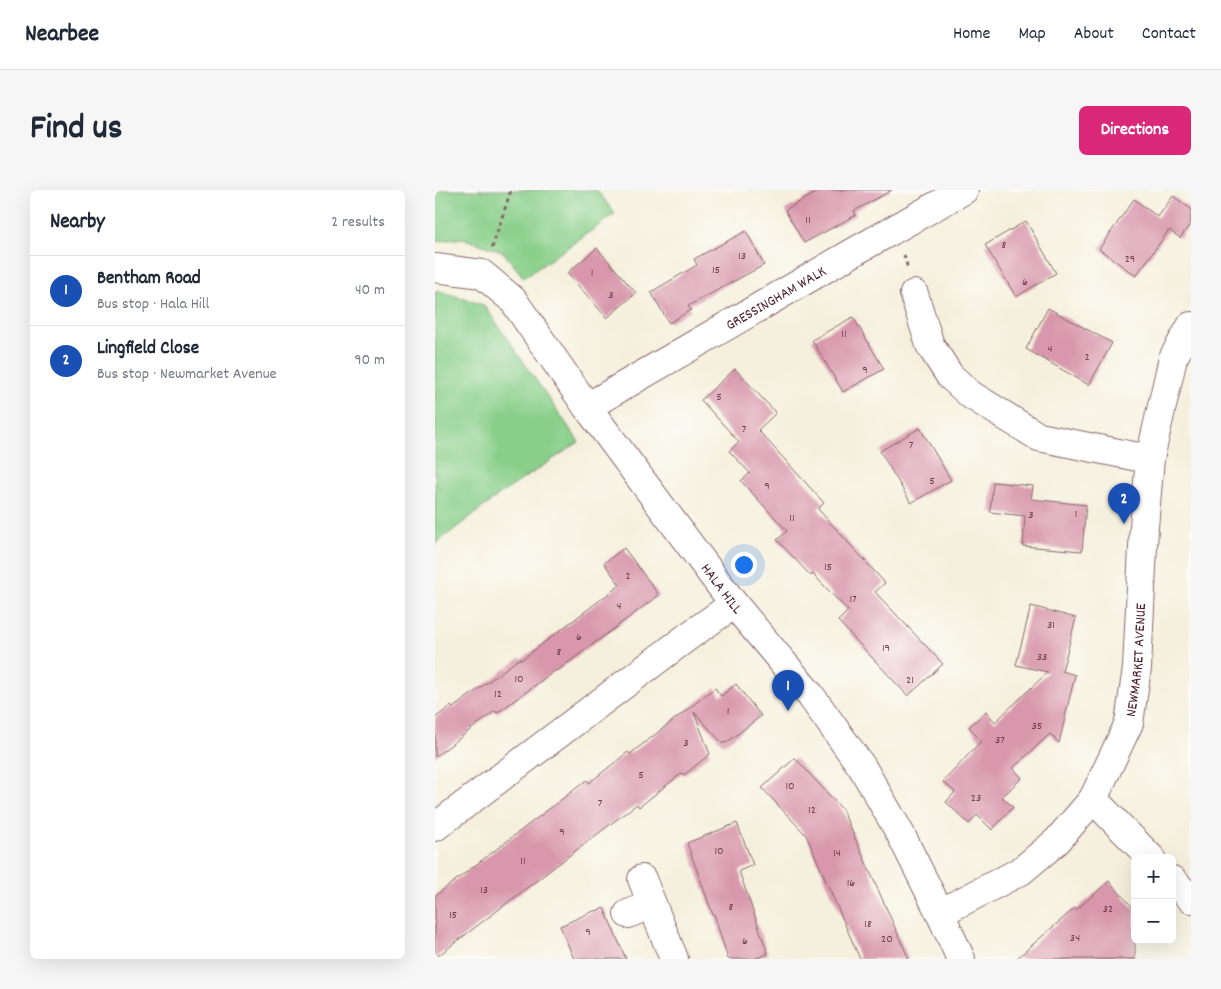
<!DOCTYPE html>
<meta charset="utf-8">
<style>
body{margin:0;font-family:Dekko,sans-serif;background:#f6f6f7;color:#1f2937}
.controls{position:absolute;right:15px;bottom:15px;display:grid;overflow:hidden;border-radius:8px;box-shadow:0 5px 20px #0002}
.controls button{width:45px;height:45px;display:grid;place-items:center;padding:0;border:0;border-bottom:1px solid #e0e1e3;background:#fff;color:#1f2937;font:25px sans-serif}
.you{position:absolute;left:308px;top:374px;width:18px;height:18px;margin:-12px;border:4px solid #fff;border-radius:50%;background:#1a73e8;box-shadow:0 0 0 8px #1a73e833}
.badge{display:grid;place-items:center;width:32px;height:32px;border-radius:50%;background:#db2777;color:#fff;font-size:16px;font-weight:700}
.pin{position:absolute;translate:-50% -41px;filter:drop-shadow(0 1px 2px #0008)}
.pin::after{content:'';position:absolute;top:26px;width:18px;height:15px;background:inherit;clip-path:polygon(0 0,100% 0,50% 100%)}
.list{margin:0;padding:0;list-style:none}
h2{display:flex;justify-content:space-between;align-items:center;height:65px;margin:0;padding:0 20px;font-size:21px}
h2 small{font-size:16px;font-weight:400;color:#747a83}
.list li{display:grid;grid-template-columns:32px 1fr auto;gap:15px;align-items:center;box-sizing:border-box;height:70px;padding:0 20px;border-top:1px solid #e0e1e3}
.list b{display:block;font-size:19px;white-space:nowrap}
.list p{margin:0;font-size:16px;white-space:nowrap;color:#747a83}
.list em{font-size:16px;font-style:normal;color:#747a83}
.map{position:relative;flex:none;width:756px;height:769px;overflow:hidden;border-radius:8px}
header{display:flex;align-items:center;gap:30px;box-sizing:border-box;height:70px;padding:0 25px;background:#fff;border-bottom:1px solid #e0e1e3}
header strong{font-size:24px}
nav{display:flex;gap:28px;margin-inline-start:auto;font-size:18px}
.intro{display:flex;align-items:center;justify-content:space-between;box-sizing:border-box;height:120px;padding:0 30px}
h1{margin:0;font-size:35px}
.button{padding:12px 22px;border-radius:8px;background:#db2777;color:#fff;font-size:18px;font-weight:700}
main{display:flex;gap:30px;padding:0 30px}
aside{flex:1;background:#fff;border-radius:8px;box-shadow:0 5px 20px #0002}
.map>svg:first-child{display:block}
.green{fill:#89cf8a;stroke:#6a775a}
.building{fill:#d897ac}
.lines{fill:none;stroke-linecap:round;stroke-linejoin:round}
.minor-casing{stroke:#866869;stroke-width:30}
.path{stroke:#866869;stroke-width:3;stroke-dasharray:4 4;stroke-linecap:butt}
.minor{stroke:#fff;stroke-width:28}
.labels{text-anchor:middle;stroke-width:5;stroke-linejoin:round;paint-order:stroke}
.number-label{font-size:12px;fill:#6e3d4b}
.street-label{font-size:15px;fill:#4a1f2b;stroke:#fdfcf7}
</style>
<header>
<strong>Nearbee</strong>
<nav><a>Home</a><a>Map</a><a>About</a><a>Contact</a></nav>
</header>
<div class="intro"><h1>Find us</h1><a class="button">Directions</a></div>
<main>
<aside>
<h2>Nearby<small>2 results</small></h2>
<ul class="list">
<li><span class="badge" style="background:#1a4fb4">1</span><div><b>Bentham Road</b><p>Bus stop · Hala Hill</p></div><em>40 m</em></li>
<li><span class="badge" style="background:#1a4fb4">2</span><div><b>Lingfield Close</b><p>Bus stop · Newmarket Avenue</p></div><em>90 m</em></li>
</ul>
</aside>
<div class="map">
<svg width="756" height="769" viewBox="0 0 756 769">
<rect width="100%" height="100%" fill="#fdfcf7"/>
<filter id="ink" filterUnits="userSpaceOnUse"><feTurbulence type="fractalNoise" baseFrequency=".02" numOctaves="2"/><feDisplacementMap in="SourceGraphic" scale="10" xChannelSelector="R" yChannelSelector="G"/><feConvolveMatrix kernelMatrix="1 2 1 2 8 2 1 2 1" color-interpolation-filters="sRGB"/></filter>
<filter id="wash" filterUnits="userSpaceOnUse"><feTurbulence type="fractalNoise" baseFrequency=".0096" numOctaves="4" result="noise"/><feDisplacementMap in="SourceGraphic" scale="20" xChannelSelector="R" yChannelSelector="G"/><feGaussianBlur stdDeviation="1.12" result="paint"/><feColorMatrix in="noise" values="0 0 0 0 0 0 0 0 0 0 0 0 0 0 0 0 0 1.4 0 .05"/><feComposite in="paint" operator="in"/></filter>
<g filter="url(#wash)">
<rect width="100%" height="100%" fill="#f5f0dd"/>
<g class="green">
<path d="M0,0H162L180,24L89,88L68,62L27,48L0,52Z"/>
<path d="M5,101L49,115L144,252L67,303L0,354V102Z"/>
</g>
<g id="blocks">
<g class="building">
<path d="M386,0H457L419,21L421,25L369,53L350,20Z"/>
<path d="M738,6L756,19V33L745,48L734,40L701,86L664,59L699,9L723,27Z"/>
<path d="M591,31L621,83L581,107L550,55Z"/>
<path d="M311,41L329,75L253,116L256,120L234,133L216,102L262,75L259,69Z"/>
<path d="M162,58L201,103L172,128L132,83Z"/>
<path d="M613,118L677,153L654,195L591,159Z"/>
<path d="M418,127L449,179L408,202L377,150Z"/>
<path d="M300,179L341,223L323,240L389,313L383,319L450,393L440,402L508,474L473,506L403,431L413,421L378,384L376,386L342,350L352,341L306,291L315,283L294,261L304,252L266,210Z"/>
<path d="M485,238L516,290L476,313L445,261Z"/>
<path d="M558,292L598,296L596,309L651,315L647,361L588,356L590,326L555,322Z"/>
<path d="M189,358L224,405L122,481L121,480L62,523L60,521L0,567V528L16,516L18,518L85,468L86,470L185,395L169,373Z"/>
<path d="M596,416L641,428L627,481L640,485L624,553L615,544L578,578L587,588L567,607L578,617L557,640L542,625L534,634L511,612L520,602L508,592L546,551L534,537L551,521L560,532L613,482L581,475Z"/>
<path d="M301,494L326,526L291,553L290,552L288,554L259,522L275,564L249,585L247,583L204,617L202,614L0,768V706L152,590L154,593L193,562L195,564L280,498L286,506Z"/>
<path d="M360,568L407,619L474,769H425L371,645L327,598Z"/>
<path d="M302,633L318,675L304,681L333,764L319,769H293L279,724L278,725L252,653Z"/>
<path d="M674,691L700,720V769H581L640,718L641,720Z"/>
<path d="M169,718L191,769H139L125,736L161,720V721Z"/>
</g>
</g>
</g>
<g filter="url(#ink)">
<use href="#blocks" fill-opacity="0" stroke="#866869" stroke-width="1"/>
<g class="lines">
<defs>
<g id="minor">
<path id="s1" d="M0,78L47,84L78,110L152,217L299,414L376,506L427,577L465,643L505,723L526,769"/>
<path d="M479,104L495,155L515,186L536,205L604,247L698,266L715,268"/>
<path id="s2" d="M152,217L424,59L529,0"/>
<path d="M658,609L716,668"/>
<path d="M0,637L251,448L299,414"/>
<path d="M207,689L239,769"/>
<path d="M737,690L756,709"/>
<path id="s3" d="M505,723L586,681L622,651L658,609L694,533L702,478L709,337L715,268L738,168L756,136"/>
<path d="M193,724L217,714"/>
</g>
</defs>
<use href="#minor" class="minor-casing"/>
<g class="path">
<path d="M57,58L76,0"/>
<path d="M469,65L473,79"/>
</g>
<use href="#minor" class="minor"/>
</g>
</g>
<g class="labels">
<g class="number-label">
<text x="373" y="33">11</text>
<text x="569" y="58">8</text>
<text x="307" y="69">13</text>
<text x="695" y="72">29</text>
<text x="281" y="83">15</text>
<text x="157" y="86">1</text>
<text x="590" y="95">6</text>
<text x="176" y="108">3</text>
<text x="409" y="147">11</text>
<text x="615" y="162">4</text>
<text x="652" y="170">2</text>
<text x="430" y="183">9</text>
<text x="284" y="210">5</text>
<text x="309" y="242">7</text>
<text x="476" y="258">7</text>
<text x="497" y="294">5</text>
<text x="332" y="299">9</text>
<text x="641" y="327">1</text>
<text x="596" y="328">3</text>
<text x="357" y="331">11</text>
<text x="393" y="380">15</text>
<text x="193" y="389">2</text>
<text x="418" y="412">17</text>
<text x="184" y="419">4</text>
<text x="616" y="438">31</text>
<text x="144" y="450">6</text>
<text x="451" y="461">19</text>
<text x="124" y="465">8</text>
<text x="607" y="470">33</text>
<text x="84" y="492">10</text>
<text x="475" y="493">21</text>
<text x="63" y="507">12</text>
<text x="293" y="524">1</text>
<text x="602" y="539">35</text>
<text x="565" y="553">37</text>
<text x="251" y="556">3</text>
<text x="206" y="588">5</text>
<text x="355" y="599">10</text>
<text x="541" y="611">23</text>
<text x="165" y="616">7</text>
<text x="377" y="623">12</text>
<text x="127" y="645">9</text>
<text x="284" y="664">10</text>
<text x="402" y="666">14</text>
<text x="88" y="674">11</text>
<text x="416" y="696">16</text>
<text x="49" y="703">13</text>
<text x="296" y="720">8</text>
<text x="673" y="722">32</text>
<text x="18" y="728">15</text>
<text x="433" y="737">18</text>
<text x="153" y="745">9</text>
<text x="640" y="751">34</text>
<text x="452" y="752">20</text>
<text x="310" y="754">6</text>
</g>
<g class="street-label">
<text dy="5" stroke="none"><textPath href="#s2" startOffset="218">GRESSINGHAM WALK</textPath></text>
<text dy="5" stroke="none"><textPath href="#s1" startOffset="444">HALA HILL</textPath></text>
<text dy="5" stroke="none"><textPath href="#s3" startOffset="341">NEWMARKET AVENUE</textPath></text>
</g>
</g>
</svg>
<div class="controls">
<button>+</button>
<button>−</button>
</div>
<div class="you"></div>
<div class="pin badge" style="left:353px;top:521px;background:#1a4fb4">1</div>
<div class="pin badge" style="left:689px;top:334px;background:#1a4fb4">2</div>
</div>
</main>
